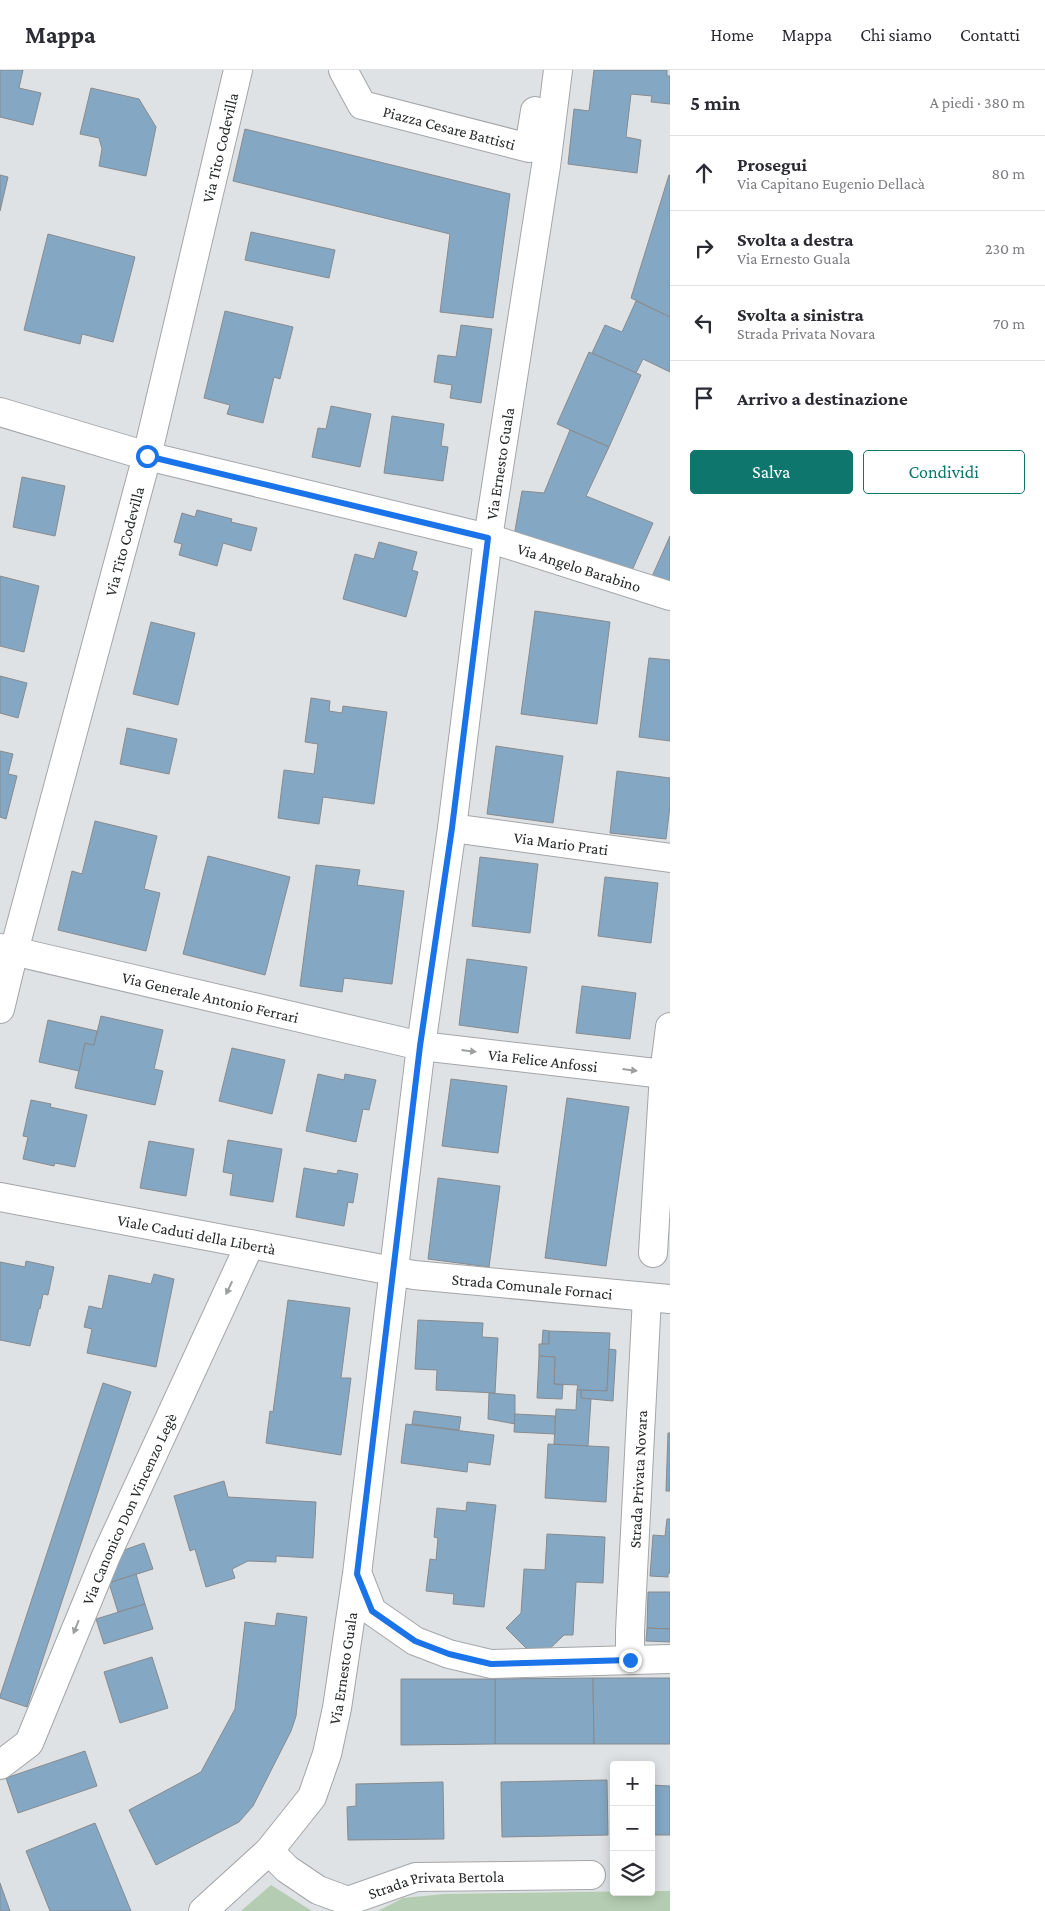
<!DOCTYPE html>
<html lang="it">
<meta charset="utf-8">
<style>
body{margin:0;font-family:"Crimson Pro",serif;background:#f7f7f7;color:#2b2b33}
.controls{position:absolute;right:15px;bottom:15px;display:grid;overflow:hidden;border-radius:5px;box-shadow:0 2px 12px #0003}
.controls button{width:45px;height:45px;display:grid;place-items:center;padding:0;border:0;border-bottom:1px solid #e1e1e2;background:#fff;color:#2b2b33;font:25px sans-serif}
.stop{position:absolute;width:15px;height:15px;margin:-11px;border:4px solid #1a73e8;border-radius:50%;background:#fff}
.stop.end{background:#1a73e8;border-color:#fff;box-shadow:0 1px 5px #0008}
.list{margin:0;padding:0;list-style:none}
h2{display:flex;justify-content:space-between;align-items:center;height:65px;margin:0;padding:0 20px;font-size:21px}
h2 small{font-size:16px;font-weight:400;color:#7c7c81}
.list li{display:grid;grid-template-columns:32px 1fr auto;gap:15px;align-items:center;box-sizing:border-box;height:75px;padding:0 20px;border-top:1px solid #e1e1e2}
.list b{display:block;font-size:19px;white-space:nowrap}
.list p{margin:0;font-size:16px;white-space:nowrap;color:#7c7c81}
.list em{font-size:16px;font-style:normal;color:#7c7c81}
.actions{display:flex;gap:10px;padding:15px 20px}
.actions a{flex:1;padding:11px 0;border:1px solid #0f766e;border-radius:5px;text-align:center;font-size:18px;color:#0f766e}
.actions .main{background:#0f766e;color:#fff}
.icon{flex:none;width:28px;height:28px;fill:none;stroke:currentColor;stroke-width:2;stroke-linecap:round;stroke-linejoin:round}
.map{position:relative;flex:none;width:670px;height:1841px;overflow:hidden}
header{display:flex;align-items:center;gap:30px;box-sizing:border-box;height:70px;padding:0 25px;background:#fff;border-bottom:1px solid #e1e1e2}
header strong{font-size:24px}
nav{display:flex;gap:28px;margin-inline-start:auto;font-size:18px}
main{display:flex}
aside{flex:1;background:#fff}
.map>svg:first-child{display:block}
.green{fill:#b4ccb1}
.building{fill:#84a7c4;stroke:#888b8e}
.lines{fill:none;stroke-linecap:round;stroke-linejoin:round}
.street-casing{stroke:#a3a6a8;stroke-width:30}
.street{stroke:#fff;stroke-width:28}
.oneway{fill:#9e9f9f}
.route{stroke:#1a73e8;stroke-width:6}
.labels{text-anchor:middle;stroke-width:4;stroke-linejoin:round;paint-order:stroke}
.street-label{font-size:16px;fill:#27292a;stroke:#dfe2e5}
</style>
<header>
<strong>Mappa</strong>
<nav><a>Home</a><a>Mappa</a><a>Chi siamo</a><a>Contatti</a></nav>
</header>
<main>
<div class="map">
<svg width="670" height="1841" viewBox="0 0 670 1841">
<rect width="100%" height="100%" fill="#dfe2e5"/>
<g class="green">
<path d="M271,1815L312,1841H241Z"/>
<path d="M651,1821H670V1841H378L403,1828L444,1824Z"/>
</g>
<g class="building">
<path d="M0,0H23L19,18L41,23L33,55L0,47Z"/>
<path d="M594,0H667V6H670V34L651,32L652,26L631,24L626,67L641,70L637,103L568,94L574,39L589,41Z"/>
<path d="M91,18L139,29L156,57L146,106L99,96L102,79L99,68L80,64Z"/>
<path d="M245,59L510,124L493,248L440,242L450,164L233,111Z"/>
<path d="M0,105L8,107L0,141Z"/>
<path d="M669,105H670V247L631,228Z"/>
<path d="M251,162L335,180L329,208L245,190Z"/>
<path d="M48,164L135,187L113,272L82,264L80,274L24,260Z"/>
<path d="M636,231L670,247V302L643,289L636,303L592,283L605,255L622,262Z"/>
<path d="M225,241L293,257L280,309L274,307L263,353L227,344L230,335L204,328Z"/>
<path d="M461,255L492,259L481,333L450,328L452,315L434,312L438,285L456,287Z"/>
<path d="M589,282L641,305L609,377L557,354Z"/>
<path d="M331,336L371,344L360,397L312,387L318,358L326,359Z"/>
<path d="M392,346L444,354L441,376L448,377L443,411L384,403Z"/>
<path d="M570,360L609,377L586,426L653,453L630,505L514,466L522,421L544,423Z"/>
<path d="M22,407L65,416L55,466L13,457Z"/>
<path d="M197,440L232,449L231,452L257,458L251,481L223,473L217,496L179,485L182,474L174,472L182,443L195,447Z"/>
<path d="M670,466V517L650,511Z"/>
<path d="M379,472L417,482L412,500L418,502L406,547L343,529L355,484L374,489Z"/>
<path d="M0,506L39,516L24,582L0,576Z"/>
<path d="M535,541L610,552L597,654L521,644Z"/>
<path d="M151,552L195,563L178,635L133,624Z"/>
<path d="M649,588L670,590V671L639,667Z"/>
<path d="M0,606L27,613L18,648L0,643Z"/>
<path d="M311,628L330,631L329,641L342,643L343,636L387,642L374,734L323,727L319,754L278,748L284,700L314,704L318,674L305,672Z"/>
<path d="M127,658L177,669L169,704L120,694Z"/>
<path d="M496,676L563,686L553,753L487,744Z"/>
<path d="M0,681L13,684L8,704L17,706L6,749L0,747Z"/>
<path d="M617,701L670,708V736L666,769L610,763Z"/>
<path d="M95,751L157,766L144,819L160,823L146,881L58,860L72,801L82,804Z"/>
<path d="M208,786L290,807L265,905L183,884Z"/>
<path d="M480,787L538,794L530,863L472,856Z"/>
<path d="M316,795L360,800L357,815L404,821L392,914L344,908L342,922L300,916Z"/>
<path d="M605,807L658,813L651,873L598,866Z"/>
<path d="M467,889L527,897L518,963L459,955Z"/>
<path d="M582,916L636,923L630,969L576,963Z"/>
<path d="M101,946L163,960L154,999L163,1001L155,1035L75,1018L85,973L94,975Z"/>
<path d="M48,950L97,961L94,975L85,973L79,1001L39,992Z"/>
<path d="M232,978L285,990L272,1044L219,1031Z"/>
<path d="M318,1004L344,1010L345,1004L376,1010L369,1040L363,1039L356,1072L306,1061Z"/>
<path d="M451,1009L507,1016L498,1083L442,1076Z"/>
<path d="M567,1028L629,1037L606,1196L545,1188Z"/>
<path d="M31,1030L51,1034L50,1037L87,1045L75,1097L55,1093L54,1096L23,1089L28,1067L23,1066Z"/>
<path d="M228,1070L282,1079L273,1132L230,1125L233,1104L223,1102Z"/>
<path d="M149,1071L194,1079L186,1126L140,1118Z"/>
<path d="M304,1098L337,1104L338,1100L358,1104L353,1133L348,1132L344,1156L296,1147Z"/>
<path d="M438,1108L500,1116L489,1197L428,1189Z"/>
<path d="M26,1191L54,1197L48,1225L43,1224L40,1239L39,1238L30,1276L0,1270V1192L25,1197Z"/>
<path d="M154,1204L174,1209L156,1297L87,1283L92,1259L84,1257L89,1236L102,1239L109,1205L151,1214Z"/>
<path d="M288,1230L350,1238L341,1308H351L341,1385L266,1373L270,1341L273,1342Z"/>
<path d="M418,1250L483,1253L482,1267L498,1268L495,1323L436,1320L437,1300L415,1299Z"/>
<path d="M543,1260L549,1261V1274H542Z"/>
<path d="M549,1261L610,1263L607,1321L577,1320L578,1315L554,1314L555,1287L539,1286V1274H549Z"/>
<path d="M609,1279L616,1280L613,1331L581,1328V1320L607,1321Z"/>
<path d="M539,1286L555,1287L554,1314L563,1315L562,1329L537,1328Z"/>
<path d="M103,1313L131,1322L27,1637L0,1628V1626Z"/>
<path d="M577,1320H581V1328L591,1329L588,1376L554,1374L556,1339L576,1340Z"/>
<path d="M489,1323L515,1325V1354L488,1349Z"/>
<path d="M414,1341L461,1347L459,1360L412,1354Z"/>
<path d="M515,1344L555,1346V1364L514,1362Z"/>
<path d="M406,1354L494,1365L490,1395L468,1392L467,1402L401,1393Z"/>
<path d="M668,1363H670V1421H666Z"/>
<path d="M548,1374L609,1377L606,1432L545,1428Z"/>
<path d="M224,1411L228,1427L316,1432L313,1488L276,1486V1492L248,1491L232,1499L235,1508L206,1517L195,1479L190,1481L174,1426Z"/>
<path d="M467,1432L496,1435L484,1537L453,1534L454,1524L426,1521L430,1489L436,1490L438,1468L434,1467L437,1438L466,1441Z"/>
<path d="M667,1449H670V1503H668V1507L650,1506L653,1465L665,1466Z"/>
<path d="M547,1464L605,1467L603,1513L576,1512L573,1565H564L538,1590L506,1558L521,1543L524,1499L545,1500Z"/>
<path d="M144,1473L153,1499L109,1513L124,1480Z"/>
<path d="M136,1504L145,1534L118,1542L109,1513Z"/>
<path d="M648,1522H670V1559L647,1558Z"/>
<path d="M145,1534L153,1559L104,1574L96,1549Z"/>
<path d="M277,1543L307,1547L296,1646L291,1661L253,1736L239,1752L156,1795L129,1740L201,1702L235,1639L245,1552L275,1556Z"/>
<path d="M647,1558L670,1559V1572L646,1571Z"/>
<path d="M152,1587L168,1638L120,1653L104,1602Z"/>
<path d="M593,1608L594,1674H495V1609Z"/>
<path d="M593,1608H670V1674H594Z"/>
<path d="M401,1609H495V1674L401,1675Z"/>
<path d="M85,1681L97,1716L18,1743L6,1708Z"/>
<path d="M607,1710L608,1765L502,1767L501,1712Z"/>
<path d="M443,1712L444,1769L348,1770L347,1737L356,1736V1714Z"/>
<path d="M651,1715L670,1716V1765H651Z"/>
<path d="M95,1753L131,1841H50L26,1781Z"/>
<path d="M0,1813L10,1841H0Z"/>
</g>
<g class="lines">
<defs>
<g id="street">
<path id="s1" d="M343,0L362,35L529,78L535,41"/>
<path id="s2" d="M0,342L147,386L488,468L670,526"/>
<path id="s3" d="M452,758L670,788"/>
<path id="s4" d="M0,878L421,976L664,1004"/>
<path id="s5" d="M0,939L14,881L147,386L238,0"/>
<path id="s6" d="M0,1127L414,1205L670,1229"/>
<path d="M653,1183L664,1004L670,957"/>
<path d="M358,1505L372,1541L415,1571L449,1584L491,1594L670,1589"/>
<path id="s7" d="M630,1590V1561L647,1227"/>
<path id="s8" d="M0,1695L29,1673L106,1486L250,1174"/>
<path id="s9" d="M269,1781L287,1799L318,1820L348,1831L416,1807L591,1805"/>
<path id="s10" d="M203,1841L269,1781L312,1727L327,1684L337,1638L357,1504L421,976L452,758L488,468L546,96L558,0"/>
</g>
</defs>
<use href="#street" class="street-casing"/>
<use href="#street" class="street"/>
</g>
<defs><path id="oneway-solid" d="M-6-.8H1V-3.2L6.5 0L1 3.2V.8H-6Z" transform="scale(1.25)"/></defs>
<g class="oneway">
<use href="#oneway-solid" transform="translate(469 981) rotate(7)"/>
<use href="#oneway-solid" transform="translate(630 1000) rotate(7)"/>
<use href="#oneway-solid" transform="translate(229 1218) rotate(115)"/>
<use href="#oneway-solid" transform="translate(76 1557) rotate(112)"/>
</g>
<g class="lines">
<path class="route" d="M147,386L488,468L452,758L420,976L357,1504L372,1541L415,1571L449,1584L491,1594L630,1590"/>
</g>
<g class="labels">
<g class="street-label">
<text dy="6" stroke="none"><textPath href="#s1" startOffset="130">Piazza Cesare Battisti</textPath></text>
<text dy="6" stroke="none"><textPath href="#s5" startOffset="889">Via Tito Codevilla</textPath></text>
<text dy="6" stroke="none"><textPath href="#s10" startOffset="1506">Via Ernesto Guala</textPath></text>
<text dy="6" stroke="none"><textPath href="#s5" startOffset="484">Via Tito Codevilla</textPath></text>
<text dy="6" stroke="none"><textPath href="#s2" startOffset="600">Via Angelo Barabino</textPath></text>
<text dy="6" stroke="none"><textPath href="#s3" startOffset="110">Via Mario Prati</textPath></text>
<text dy="6" stroke="none"><textPath href="#s4" startOffset="216">Via Generale Antonio Ferrari</textPath></text>
<text dy="6" stroke="none"><textPath href="#s4" startOffset="555">Via Felice Anfossi</textPath></text>
<text dy="6" stroke="none"><textPath href="#s6" startOffset="200">Viale Caduti della Libertà</textPath></text>
<text dy="6" stroke="none"><textPath href="#s6" startOffset="540">Strada Comunale Fornaci</textPath></text>
<text dy="6" stroke="none"><textPath href="#s7" startOffset="181">Strada Privata Novara</textPath></text>
<text dy="6" stroke="none"><textPath href="#s8" startOffset="291">Via Canonico Don Vincenzo Legè</textPath></text>
<text dy="6" stroke="none"><textPath href="#s10" startOffset="291">Via Ernesto Guala</textPath></text>
<text dy="6" stroke="none"><textPath href="#s9" startOffset="186">Strada Privata Bertola</textPath></text>
</g>
</g>
</svg>
<div class="controls">
<button>+</button>
<button>−</button>
<button><svg class="icon" aria-label="layers" viewBox="0 0 24 24"><path d="M12 4l9 5-9 5-9-5zM3 14l9 5 9-5"/></svg></button>
</div>
<div class="stop" style="left:147px;top:386px"></div>
<div class="stop end" style="left:630px;top:1590px"></div>
</div>
<aside>
<h2>5 min<small>A piedi · 380 m</small></h2>
<ul class="list">
<li><svg class="icon" aria-label="ahead" viewBox="0 0 24 24"><path d="M12 20V5M6 11l6-6 6 6"/></svg><div><b>Prosegui</b><p>Via Capitano Eugenio Dellacà</p></div><em>80 m</em></li>
<li><svg class="icon" aria-label="right" viewBox="0 0 24 24"><path d="M7 20v-9h11M14 6l5 5-5 5"/></svg><div><b>Svolta a destra</b><p>Via Ernesto Guala</p></div><em>230 m</em></li>
<li><svg class="icon" aria-label="left" viewBox="0 0 24 24"><path d="M17 20v-9H6M10 6l-5 5 5 5"/></svg><div><b>Svolta a sinistra</b><p>Strada Privata Novara</p></div><em>70 m</em></li>
<li><svg class="icon" aria-label="arrive" viewBox="0 0 24 24"><path d="M6 21V4h12l-3 4 3 4H6"/></svg><div><b>Arrivo a destinazione</b></div></li>
</ul>
<div class="actions"><a class="main">Salva</a><a>Condividi</a></div>
</aside>
</main>
